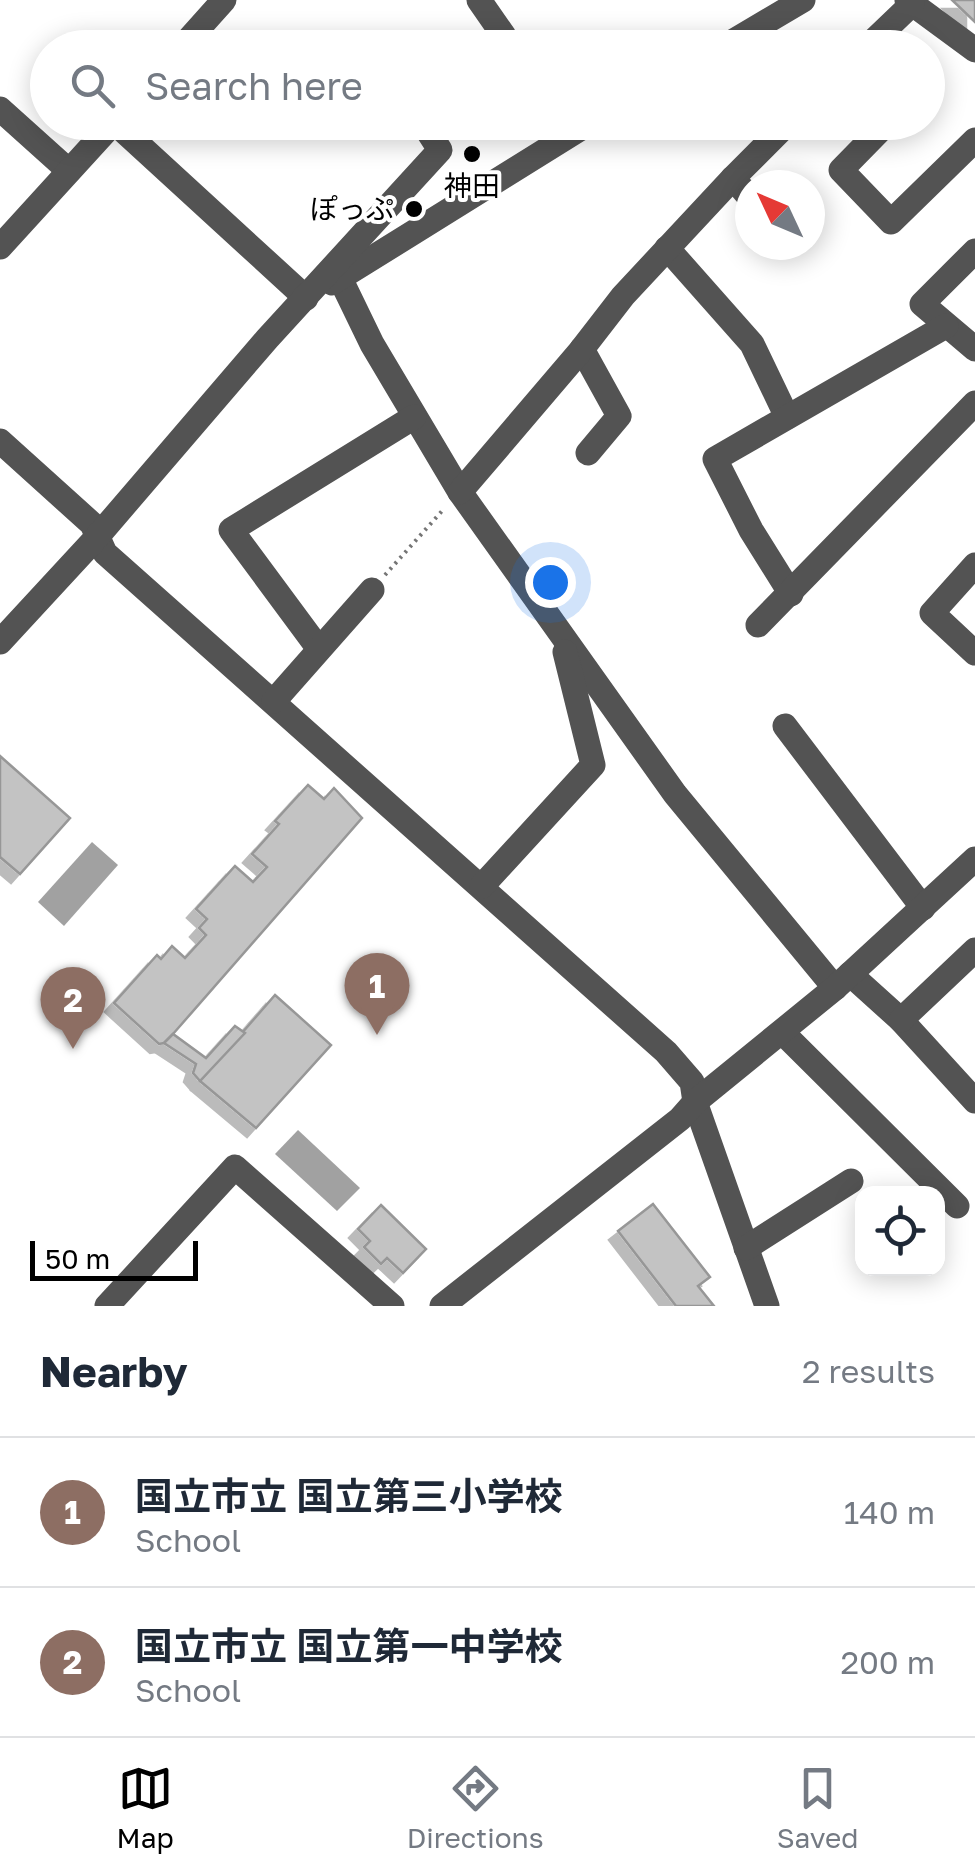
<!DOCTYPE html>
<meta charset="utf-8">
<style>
body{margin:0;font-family:"Golos Text","Noto Sans JP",sans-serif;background:#f2f2f3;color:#1f2937}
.controls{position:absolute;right:30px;bottom:30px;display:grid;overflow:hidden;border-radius:20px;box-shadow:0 5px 25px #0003}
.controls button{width:90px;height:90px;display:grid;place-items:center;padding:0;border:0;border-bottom:2px solid #e0e1e3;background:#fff;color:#1f2937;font:50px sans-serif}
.compass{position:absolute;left:735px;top:170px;width:90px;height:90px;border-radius:50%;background:#fff;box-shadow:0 5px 25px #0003;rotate:314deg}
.scale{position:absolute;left:30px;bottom:25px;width:168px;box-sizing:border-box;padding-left:10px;border:5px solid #000;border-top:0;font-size:28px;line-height:35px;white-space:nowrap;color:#000;-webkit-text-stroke:8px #fff;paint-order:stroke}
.you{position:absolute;left:550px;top:582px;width:35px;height:35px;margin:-25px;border:8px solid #fff;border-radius:50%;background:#1a73e8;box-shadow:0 0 0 15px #1a73e833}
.badge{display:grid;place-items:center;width:65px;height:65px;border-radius:50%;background:#000;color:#fff;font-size:32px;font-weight:700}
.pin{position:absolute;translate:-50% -82px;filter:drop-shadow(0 2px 5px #0008)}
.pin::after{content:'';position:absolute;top:52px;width:35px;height:30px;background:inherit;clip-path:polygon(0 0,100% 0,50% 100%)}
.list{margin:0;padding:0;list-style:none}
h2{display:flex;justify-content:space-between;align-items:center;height:130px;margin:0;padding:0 40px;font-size:42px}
h2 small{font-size:32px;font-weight:400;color:#747a83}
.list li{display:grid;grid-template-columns:65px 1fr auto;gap:30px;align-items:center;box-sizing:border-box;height:150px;padding:0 40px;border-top:2px solid #e0e1e3}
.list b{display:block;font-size:38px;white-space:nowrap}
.list p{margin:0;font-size:32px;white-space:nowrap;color:#747a83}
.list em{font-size:32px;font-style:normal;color:#747a83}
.icon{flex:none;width:55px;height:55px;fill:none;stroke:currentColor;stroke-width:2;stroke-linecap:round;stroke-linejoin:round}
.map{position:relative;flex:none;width:975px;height:1306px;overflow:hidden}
.search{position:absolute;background:#fff;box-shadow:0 5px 25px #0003;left:30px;right:30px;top:30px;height:110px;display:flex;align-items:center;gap:25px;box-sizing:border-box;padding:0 35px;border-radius:55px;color:#747a83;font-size:38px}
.sheet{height:430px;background:#fff}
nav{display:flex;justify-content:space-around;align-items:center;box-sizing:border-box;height:140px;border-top:2px solid #e0e1e3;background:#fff;font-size:28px;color:#747a83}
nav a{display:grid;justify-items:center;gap:5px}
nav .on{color:#000}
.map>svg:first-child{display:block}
.water{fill:#a1a1a1}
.building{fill:#c3c3c3;stroke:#979797;stroke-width:2.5;filter:url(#shadow)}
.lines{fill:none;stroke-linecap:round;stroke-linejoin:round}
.path{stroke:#757575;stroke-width:4;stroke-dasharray:2.5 5;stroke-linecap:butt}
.minor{stroke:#535353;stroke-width:25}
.poi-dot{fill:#000;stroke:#fff;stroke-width:4}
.labels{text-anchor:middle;stroke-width:8;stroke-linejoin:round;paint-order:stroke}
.poi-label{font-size:28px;fill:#000;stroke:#fff}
</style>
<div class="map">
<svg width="975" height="1306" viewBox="0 0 975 1306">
<defs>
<filter id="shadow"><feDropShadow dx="-9" dy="9" stdDeviation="0" flood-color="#0004"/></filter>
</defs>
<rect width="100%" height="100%" fill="#fff"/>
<g class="water">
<path d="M92,842L118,865L64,926L38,902Z"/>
<path d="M298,1130L360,1188L337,1211L275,1154Z"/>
</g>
<g class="building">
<path d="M952,0H975V22Z"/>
<path d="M0,756L70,818L20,874L0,857Z"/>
<path d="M308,785L324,799L334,788L362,818L173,1034L164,1043L159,1044L114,1003L157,955L161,959L172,946L185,958L206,935L199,928L207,919L196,909L235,866L253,882L267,867L252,854L279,824L275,821Z"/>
<path d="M275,995L331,1045L256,1128L200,1081Z"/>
<path d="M235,1026L245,1033L200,1081L193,1073L196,1064L164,1043L173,1034L206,1058Z"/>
<path d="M653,1204L710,1277L698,1286L714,1306H676L618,1231Z"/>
<path d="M381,1205L426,1249L403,1273L387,1258L381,1264L364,1247L370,1241L358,1229Z"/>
</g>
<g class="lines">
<path class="path" d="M385,575L442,511"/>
<g class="minor">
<path d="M479,0L504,36L485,48"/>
<path d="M907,0L975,50"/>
<path d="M181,48L224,0"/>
<path d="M722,48L803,0"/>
<path d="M866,48L912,4"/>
<path d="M0,109L69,171"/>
<path d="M114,122L306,298"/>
<path d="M888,122L841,170L891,222L975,140"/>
<path d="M733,178L750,198"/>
<path d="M0,247L114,122"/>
<path d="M667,248L752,344L787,417"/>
<path d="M975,251L922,304L975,349"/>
<path d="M340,278L372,344L460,492L675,794L835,988"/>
<path d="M332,283L591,122"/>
<path d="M582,349L619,416L588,453"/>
<path d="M0,441L92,524L105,553L666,1052L692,1082L695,1102L767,1306"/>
<path d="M460,492L582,349L623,296L733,178L789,122"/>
<path d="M975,565L932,613L975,653"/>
<path d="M791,594L751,530L715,459L946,326"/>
<path d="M758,625L975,403"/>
<path d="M0,642L97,537L267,339L440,150L422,122"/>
<path d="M319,649L231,530L414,417"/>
<path d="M274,701L372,590"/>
<path d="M785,726L923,908"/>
<path d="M482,886L593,765L565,652"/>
<path d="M850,974L901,1020L975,1101"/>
<path d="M901,1020L975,950"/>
<path d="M783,1033L957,1206"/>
<path d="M746,1248L851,1181"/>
<path d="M107,1306L235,1167L392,1306"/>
<path d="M442,1306L680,1119L695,1102L835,988L975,859"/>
</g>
</g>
<g class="poi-dot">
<circle cx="472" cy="154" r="10"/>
<circle cx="414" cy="209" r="10"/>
</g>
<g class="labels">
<g class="poi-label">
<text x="472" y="196">神田</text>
<text x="394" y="219" text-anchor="end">ぽっぷ</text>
</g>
</g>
</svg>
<div class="controls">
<button><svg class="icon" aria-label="locate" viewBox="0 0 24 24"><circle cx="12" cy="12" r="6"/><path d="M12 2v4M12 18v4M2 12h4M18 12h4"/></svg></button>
</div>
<svg class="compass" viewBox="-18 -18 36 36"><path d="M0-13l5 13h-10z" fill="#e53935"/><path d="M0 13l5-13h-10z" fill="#747a83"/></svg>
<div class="scale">50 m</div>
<div class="you"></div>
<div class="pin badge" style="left:377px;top:1035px;background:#8d6e63">1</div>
<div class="pin badge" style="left:73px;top:1049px;background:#8d6e63">2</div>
<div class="search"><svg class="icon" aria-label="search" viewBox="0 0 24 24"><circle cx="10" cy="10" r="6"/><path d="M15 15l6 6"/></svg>Search here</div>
</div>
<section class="sheet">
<h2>Nearby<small>2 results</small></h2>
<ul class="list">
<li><span class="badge" style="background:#8d6e63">1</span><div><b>国立市立 国立第三小学校</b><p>School</p></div><em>140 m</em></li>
<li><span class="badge" style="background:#8d6e63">2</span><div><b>国立市立 国立第一中学校</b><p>School</p></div><em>200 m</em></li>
</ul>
</section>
<nav>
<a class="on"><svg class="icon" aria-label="map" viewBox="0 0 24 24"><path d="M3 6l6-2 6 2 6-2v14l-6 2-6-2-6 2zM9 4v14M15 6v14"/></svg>Map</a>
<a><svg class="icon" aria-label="directions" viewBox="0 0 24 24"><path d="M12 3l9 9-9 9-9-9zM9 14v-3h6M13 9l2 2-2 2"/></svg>Directions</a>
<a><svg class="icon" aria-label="saved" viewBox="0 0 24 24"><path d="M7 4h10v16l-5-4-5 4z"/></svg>Saved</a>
</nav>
